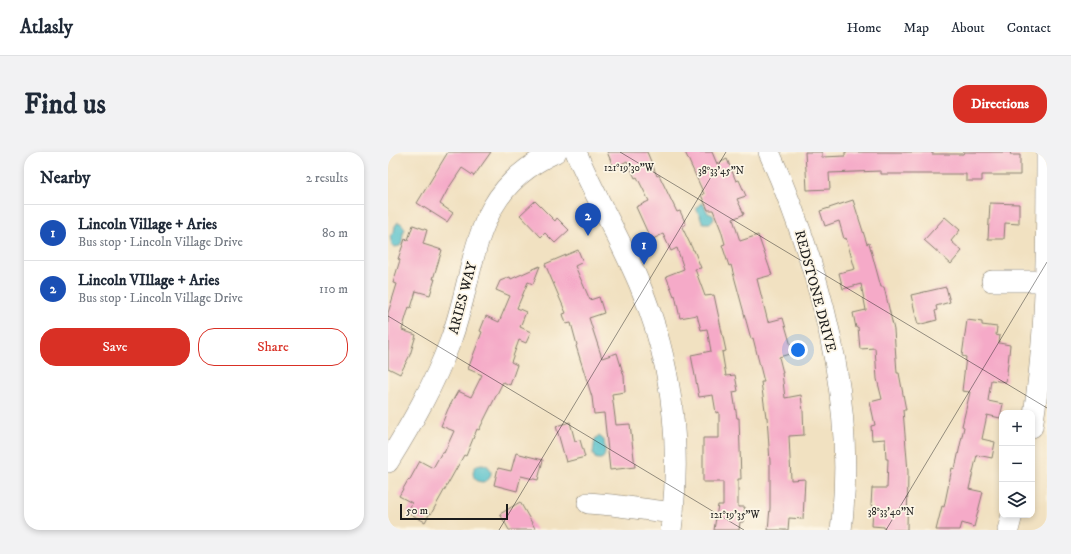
<!DOCTYPE html>
<meta charset="utf-8">
<style>
body{margin:0;font-family:"IM FELL DW Pica",serif;background:#f2f2f3;color:#1f2937}
.controls{position:absolute;right:12px;bottom:12px;display:grid;overflow:hidden;border-radius:8px;box-shadow:0 2px 6px #0003}
.controls button{width:36px;height:36px;display:grid;place-items:center;padding:0;border:0;border-bottom:1px solid #e0e1e3;background:#fff;color:#1f2937;font:20px sans-serif}
.scale{position:absolute;left:12px;bottom:10px;width:108px;box-sizing:border-box;padding-left:4px;border:2px solid #1c1c1c;border-top:0;font-size:11px;line-height:14px;white-space:nowrap;color:#1c1c1c;-webkit-text-stroke:3px #fcf5e5;paint-order:stroke}
.you{position:absolute;left:410px;top:198px;width:14px;height:14px;margin:-10px;border:3px solid #fff;border-radius:50%;background:#1a73e8;box-shadow:0 0 0 6px #1a73e833}
.badge{display:grid;place-items:center;width:26px;height:26px;border-radius:50%;background:#d93025;color:#fff;font-size:13px;font-weight:700}
.pin{position:absolute;translate:-50% -33px;filter:drop-shadow(0 1px 2px #0008)}
.pin::after{content:'';position:absolute;top:21px;width:14px;height:12px;background:inherit;clip-path:polygon(0 0,100% 0,50% 100%)}
.list{margin:0;padding:0;list-style:none}
h2{display:flex;justify-content:space-between;align-items:center;height:52px;margin:0;padding:0 16px;font-size:17px}
h2 small{font-size:13px;font-weight:400;color:#747a83}
.list li{display:grid;grid-template-columns:26px 1fr auto;gap:12px;align-items:center;box-sizing:border-box;height:56px;padding:0 16px;border-top:1px solid #e0e1e3}
.list b{display:block;font-size:15px;white-space:nowrap}
.list p{margin:0;font-size:13px;white-space:nowrap;color:#747a83}
.list em{font-size:13px;font-style:normal;color:#747a83}
.actions{display:flex;gap:8px;padding:12px 16px}
.actions a{flex:1;padding:9px 0;border:1px solid #d93025;border-radius:16px;text-align:center;font-size:14px;color:#d93025}
.actions .main{background:#d93025;color:#fff}
.icon{flex:none;width:22px;height:22px;fill:none;stroke:currentColor;stroke-width:2;stroke-linecap:round;stroke-linejoin:round}
.map{position:relative;flex:none;width:659px;height:378px;overflow:hidden;border-radius:16px}
header{display:flex;align-items:center;gap:24px;box-sizing:border-box;height:56px;padding:0 20px;background:#fff;border-bottom:1px solid #e0e1e3}
header strong{font-size:19px}
nav{display:flex;gap:22px;margin-inline-start:auto;font-size:14px}
.intro{display:flex;align-items:center;justify-content:space-between;box-sizing:border-box;height:96px;padding:0 24px}
h1{margin:0;font-size:28px}
.button{padding:10px 18px;border-radius:16px;background:#d93025;color:#fff;font-size:14px;font-weight:700}
main{display:flex;gap:24px;padding:0 24px}
aside{flex:1;background:#fff;border-radius:16px;box-shadow:0 2px 6px #0003}
.map>svg:first-child{display:block}
.water{fill:#53c0ca;stroke:#386e73}
.building{fill:#f5aac8}
.lines{fill:none;stroke-linecap:round;stroke-linejoin:round}
.minor-casing{stroke:#867e6e;stroke-width:22}
.minor{stroke:#fff;stroke-width:21}
.ticks{fill:none;stroke:#1c1c1c;stroke-width:1;stroke-opacity:0.45}
.labels{text-anchor:middle;stroke-width:3.5;stroke-linejoin:round;paint-order:stroke}
.street-label{font-size:14px;fill:#1c1c1c;stroke:#fcf5e5}
.ticks-label{font-size:10px;text-anchor:middle;fill:#1c1c1c;stroke:#fcf5e5;stroke-width:3.5;stroke-linejoin:round;paint-order:stroke}
</style>
<header>
<strong>Atlasly</strong>
<nav><a>Home</a><a>Map</a><a>About</a><a>Contact</a></nav>
</header>
<div class="intro"><h1>Find us</h1><a class="button">Directions</a></div>
<main>
<aside>
<h2>Nearby<small>2 results</small></h2>
<ul class="list">
<li><span class="badge" style="background:#1a4fb4">1</span><div><b>Lincoln Village + Aries</b><p>Bus stop · Lincoln Village Drive</p></div><em>80 m</em></li>
<li><span class="badge" style="background:#1a4fb4">2</span><div><b>Lincoln VIllage + Aries</b><p>Bus stop · Lincoln Village Drive</p></div><em>110 m</em></li>
</ul>
<div class="actions"><a class="main">Save</a><a>Share</a></div>
</aside>
<div class="map">
<svg width="659" height="378" viewBox="0 0 659 378">
<rect width="100%" height="100%" fill="#fcf5e5"/>
<filter id="ink" filterUnits="userSpaceOnUse"><feTurbulence type="fractalNoise" baseFrequency=".025" numOctaves="2"/><feDisplacementMap in="SourceGraphic" scale="8" xChannelSelector="R" yChannelSelector="G"/><feConvolveMatrix kernelMatrix="1 2 1 2 8 2 1 2 1" color-interpolation-filters="sRGB"/></filter>
<filter id="wash" filterUnits="userSpaceOnUse"><feTurbulence type="fractalNoise" baseFrequency=".012" numOctaves="4" result="noise"/><feDisplacementMap in="SourceGraphic" scale="16" xChannelSelector="R" yChannelSelector="G"/><feGaussianBlur stdDeviation="0.9" result="paint"/><feColorMatrix in="noise" values="0 0 0 0 0 0 0 0 0 0 0 0 0 0 0 0 0 1.4 0 .05"/><feComposite in="paint" operator="in"/></filter>
<g filter="url(#wash)">
<rect width="100%" height="100%" fill="#f1e1c1"/>
<g class="water">
<path d="M313,51L316,53L320,61L325,63L326,67L323,71H315L308,56Z"/>
<path d="M10,70L14,72L17,77C13,83 16,88 12,94L7,95L4,93L2,84L6,80L7,74Z"/>
<path d="M211,284L216,288C217,296 220,311 207,306L205,301L207,287Z"/>
<circle cx="94" cy="321" r="9"/>
</g>
<g id="blocks">
<g class="building">
<path d="M60,0H103L86,24L74,16L60,37L52,52L65,61L59,70L29,51Z"/>
<path d="M219,0H259L269,24L271,23L289,60L292,59L298,72L294,75L305,98H306L313,116L307,117L317,144L326,143L338,199L334,200L338,224L347,223L350,239L345,240L349,266H351L353,327H350V355H357L355,370H352L351,378H326L330,353H335V330H315V286H331V260L328,261L325,243L311,245L303,203L323,199L319,177L313,178L309,163L292,166L287,143L286,144L278,124L296,117L289,96L283,99L275,82L263,88L248,55L261,49L249,25L247,26L239,9L226,16Z"/>
<path d="M297,0H324L329,12L339,7L348,29L351,28L358,44L349,47L356,62L345,67L352,89L370,83L384,123L369,127L380,170L395,166L405,201L391,205L395,221H394L397,246L413,243L415,259L416,283L401,284L403,328L417,327L415,367L401,366L400,378H380L382,356V310L379,265H378L373,230H376L365,186L363,187L343,113L341,114L334,93L337,92L333,78L325,58H320L313,43L316,42Z"/>
<path d="M417,0H434V5L457,4V0H544V2H575L576,0H622L623,3H632V23H594V29H578V22H493V19L441,21L442,37L419,38Z"/>
<path d="M465,48L479,92L481,91L493,135H496L506,178L509,221H511L518,258H515L520,320L519,378H496V375L484,374L485,353H483L484,336H499L500,307H498L497,287L484,288L483,274L487,273L482,250L494,247L489,227L487,196L472,197L470,175L468,176L465,161L478,158L473,132L455,137L451,121L467,117L458,86L456,87L451,69L437,74L432,59Z"/>
<path d="M147,49L167,69L169,66L181,78L167,91L157,81L153,85L132,63Z"/>
<path d="M602,51L631,52V72L617,71L616,87H600Z"/>
<path d="M557,65L572,78L563,89L574,99L563,112L536,88Z"/>
<path d="M25,73L39,78L35,92L54,98L45,127H47L42,143L28,139L23,156L21,155L14,178L28,183L22,203L12,222L0,216V161L9,132L5,131L12,108L10,107L17,87L20,88Z"/>
<path d="M190,98L195,110L187,114L202,148L211,145L216,161L201,166L214,206L229,201L236,224L237,240L224,242L228,273L242,272L247,315L222,318L216,261L206,262L204,245L188,194L189,193L183,171L178,172L175,162L178,161L157,112Z"/>
<path d="M152,114L145,132L140,130L129,156L138,160L132,175L143,180L138,191L131,188L123,210L129,213L122,233L115,230L91,278L89,277L78,304L76,303L43,362L42,361L37,370L19,360L24,351L11,344L20,328L21,329L32,309L45,316L54,300L56,301L66,279L53,274L60,257L70,239L83,245L94,223L80,217L94,180L92,179L98,164L111,170L122,144L108,138L112,129L122,125L123,127Z"/>
<path d="M558,135L562,150L548,154L549,158L547,159L549,168L530,173L523,143Z"/>
<path d="M579,168L594,170V173L609,175L608,183L612,184L611,191L622,193L618,230L603,228L600,249L615,252L612,266L599,263L594,287L607,290L604,306L589,303L581,337L595,340L586,375L574,371L572,378H548L554,354L556,355L564,316L567,317L576,275L574,274L582,240L574,239L578,205L574,204Z"/>
<path d="M182,270L187,289L192,288L197,305L178,310L168,274Z"/>
<path d="M128,301L155,308L150,328L133,324L129,339L106,333L110,316L123,319Z"/>
<path d="M132,350L148,378H121L112,362Z"/>
</g>
</g>
</g>
<g filter="url(#ink)">
<use href="#blocks" fill-opacity="0" stroke="#867e6e" stroke-width="1"/>
<g class="lines">
<defs>
<g id="minor">
<path d="M188,0C207,45 232,86 251,131C284,209 294,294 283,378"/>
<path d="M381,0C432,116 469,250 453,378"/>
<path d="M604,129H659"/>
<path d="M644,275C659,185 659,92 659,0"/>
<path d="M0,310C24,271 46,233 62,190C91,113 80,40 168,0"/>
<path d="M200,351L224,353L285,361"/>
<path d="M620,378L624,363"/>
</g>
</defs>
<use href="#minor" class="minor-casing"/>
<use href="#minor" class="minor"/>
</g>
</g>
<path class="ticks" d="M232,0L659,256M0,164L356,378M111,378L338,0M498,378L659,110"/>
<g class="labels">
<g class="street-label">
<text transform="translate(428 139) rotate(75)" y="5">REDSTONE DRIVE</text>
<text transform="translate(74 146) rotate(-75)" y="5">ARIES WAY</text>
</g>
</g>
<g class="ticks-label">
<text x="241" y="19">121°19'30"W</text>
<text x="333" y="22">38°33'45"N</text>
<text x="503" y="363">38°33'40"N</text>
<text x="347" y="366">121°19'35"W</text>
</g>
</svg>
<div class="controls">
<button>+</button>
<button>−</button>
<button><svg class="icon" aria-label="layers" viewBox="0 0 24 24"><path d="M12 4l9 5-9 5-9-5zM3 14l9 5 9-5"/></svg></button>
</div>
<div class="scale">50 m</div>
<div class="you"></div>
<div class="pin badge" style="left:256px;top:113px;background:#1a4fb4">1</div>
<div class="pin badge" style="left:200px;top:84px;background:#1a4fb4">2</div>
</div>
</main>
